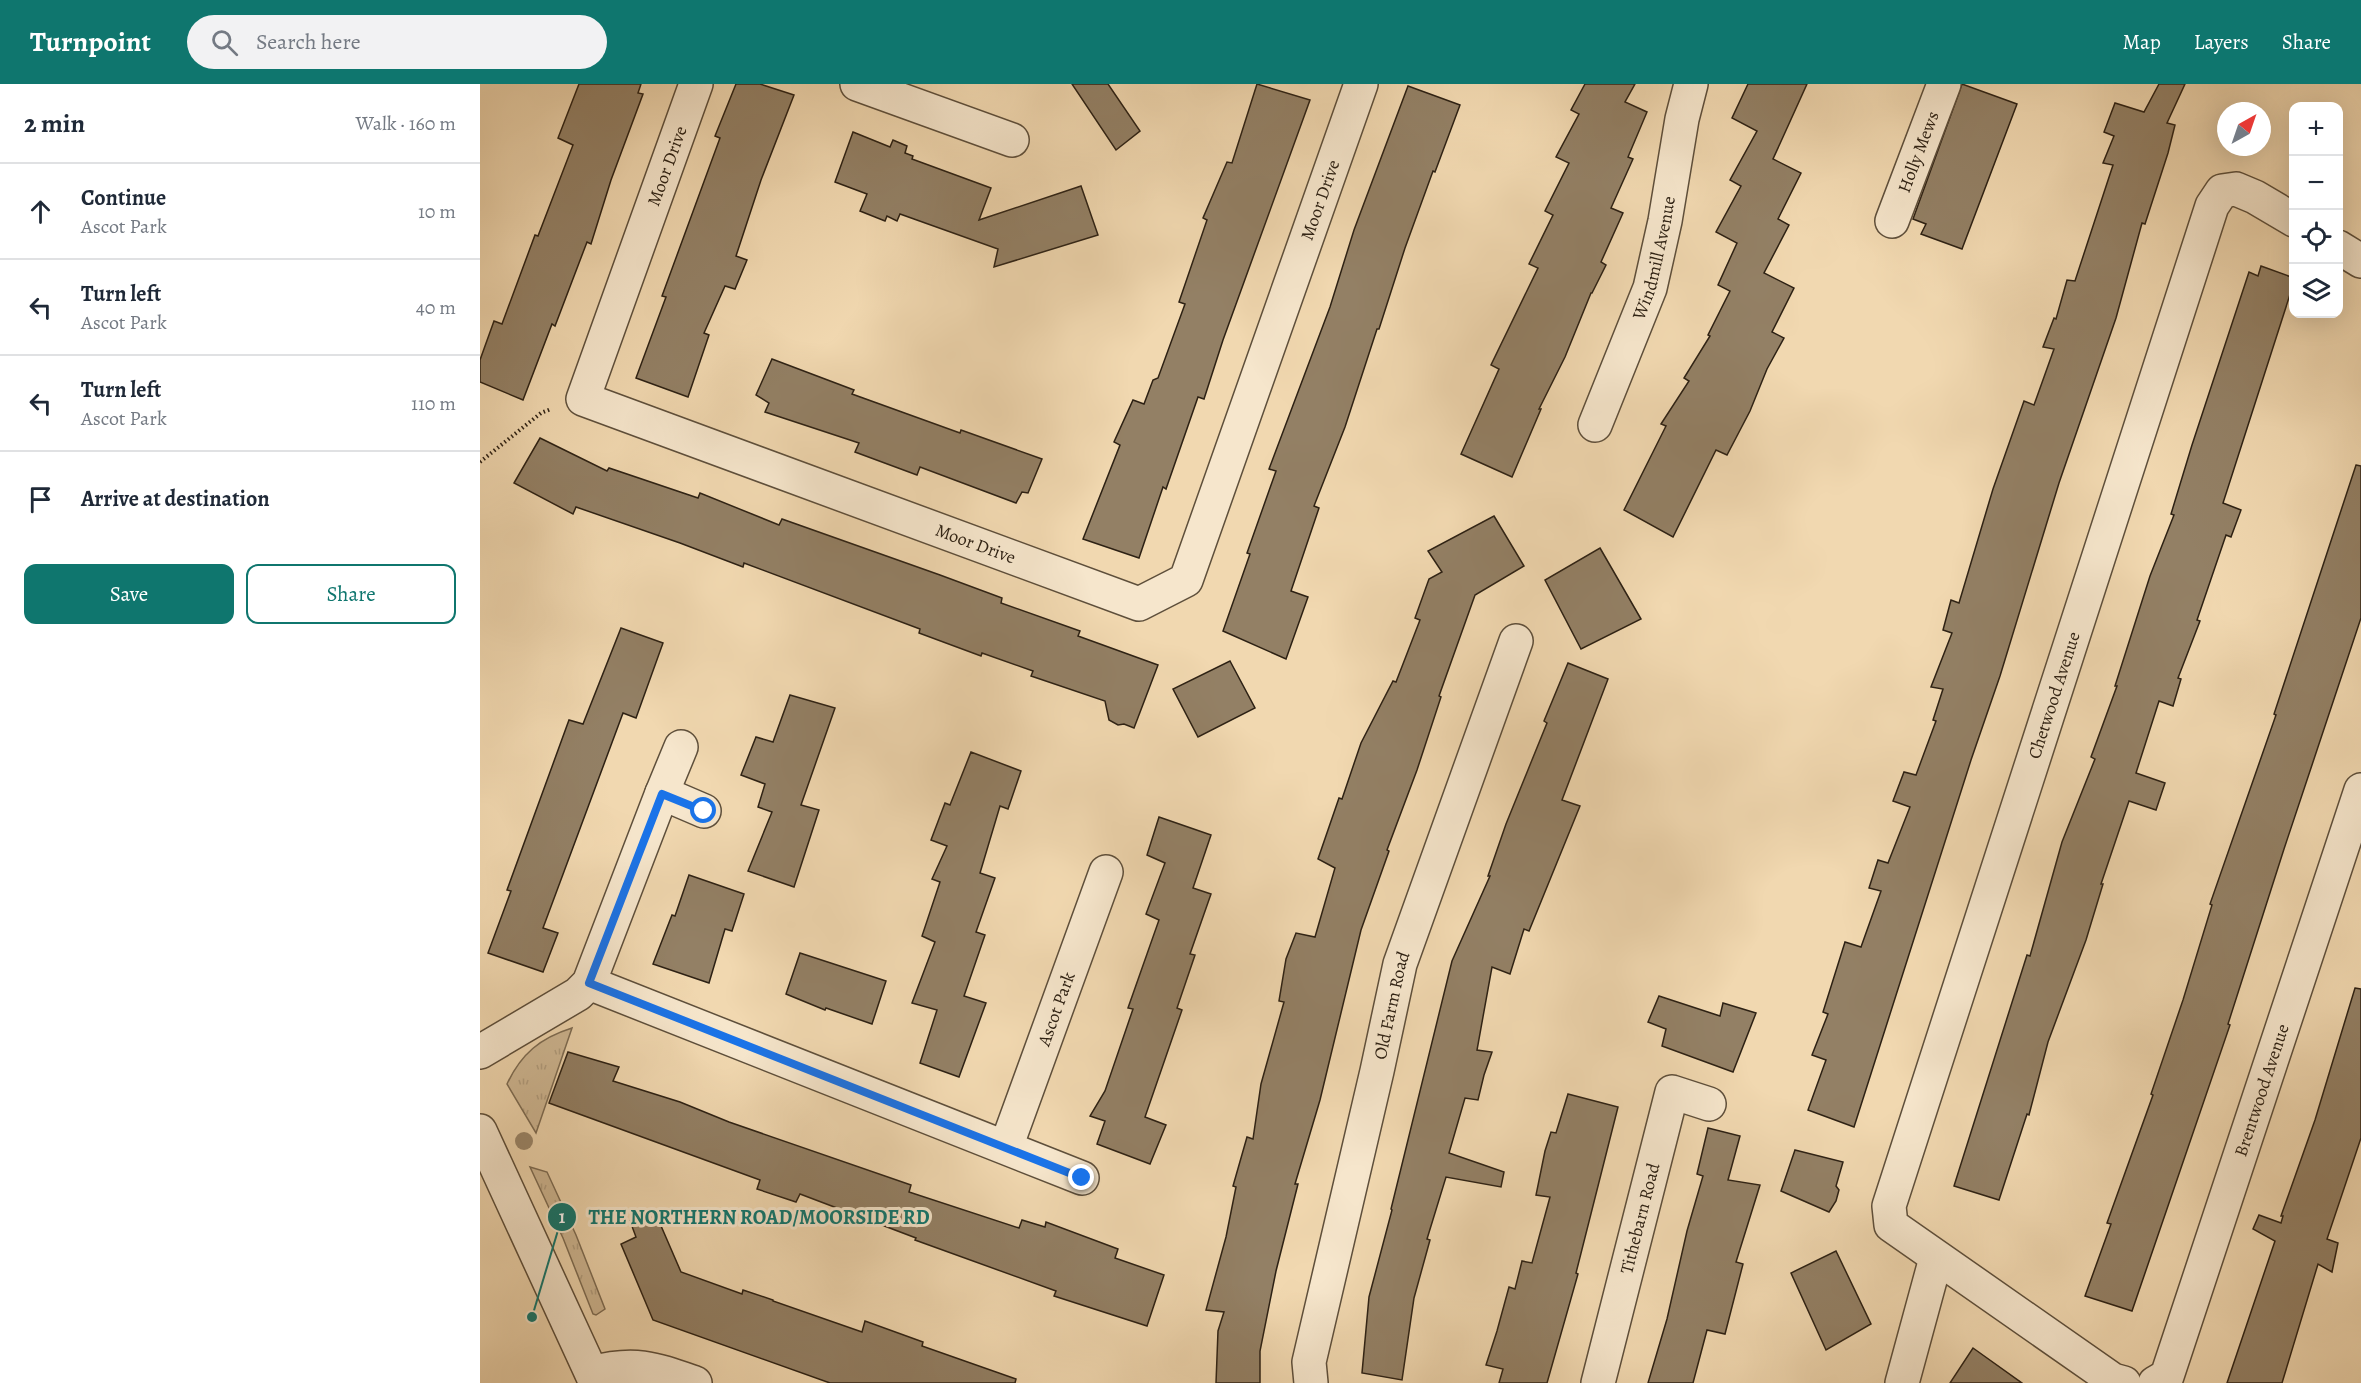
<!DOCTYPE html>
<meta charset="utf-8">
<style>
body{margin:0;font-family:Alegreya,serif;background:#f2f2f3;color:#1f2937}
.controls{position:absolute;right:18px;top:18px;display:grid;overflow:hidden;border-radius:12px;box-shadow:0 6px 24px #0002}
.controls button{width:54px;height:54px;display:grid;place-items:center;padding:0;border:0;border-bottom:2px solid #e0e1e3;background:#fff;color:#1f2937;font:30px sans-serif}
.compass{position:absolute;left:1737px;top:18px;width:54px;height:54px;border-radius:50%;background:#fff;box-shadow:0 6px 24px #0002;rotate:40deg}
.stop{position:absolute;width:18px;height:18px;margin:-14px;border:4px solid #1a73e8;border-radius:50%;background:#fff}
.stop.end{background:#1a73e8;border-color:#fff;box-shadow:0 2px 6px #0008}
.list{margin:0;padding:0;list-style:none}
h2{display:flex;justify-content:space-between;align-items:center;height:78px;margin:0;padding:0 24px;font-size:26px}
h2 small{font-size:20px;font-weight:400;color:#747a83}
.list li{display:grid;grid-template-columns:39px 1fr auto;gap:18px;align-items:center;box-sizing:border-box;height:96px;padding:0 24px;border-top:2px solid #e0e1e3}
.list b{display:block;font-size:22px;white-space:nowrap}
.list p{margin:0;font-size:20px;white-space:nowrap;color:#747a83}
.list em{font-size:20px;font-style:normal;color:#747a83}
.actions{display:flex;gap:12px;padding:18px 24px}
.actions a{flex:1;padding:14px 0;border:2px solid #0f766e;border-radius:12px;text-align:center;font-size:21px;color:#0f766e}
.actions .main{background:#0f766e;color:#fff}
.icon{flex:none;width:33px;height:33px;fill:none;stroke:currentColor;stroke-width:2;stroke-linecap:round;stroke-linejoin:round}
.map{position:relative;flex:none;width:1881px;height:1299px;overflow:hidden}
header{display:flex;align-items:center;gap:36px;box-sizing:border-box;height:84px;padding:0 30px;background:#0f766e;color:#fff}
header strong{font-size:28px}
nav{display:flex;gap:33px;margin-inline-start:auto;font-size:21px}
.search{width:420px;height:54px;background:#f2f2f3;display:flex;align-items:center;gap:15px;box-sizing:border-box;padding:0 21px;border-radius:33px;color:#747a83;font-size:22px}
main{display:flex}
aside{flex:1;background:#fff}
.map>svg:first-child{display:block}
.grass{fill:url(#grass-tufts);stroke:#7e6d54;stroke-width:1.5}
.building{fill:#938065;stroke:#2d2114;stroke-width:1.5}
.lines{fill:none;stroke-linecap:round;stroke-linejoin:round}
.minor-casing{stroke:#5e4f3b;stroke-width:36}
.path{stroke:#2d2114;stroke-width:4;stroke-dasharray:1.5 3;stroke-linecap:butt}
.minor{stroke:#f6e6cc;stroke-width:33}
.tree{fill:#9c886c}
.route{stroke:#1a73e8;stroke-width:8}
.labels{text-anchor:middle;stroke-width:6;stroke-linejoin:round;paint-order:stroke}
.street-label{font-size:18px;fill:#2d2114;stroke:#f6e6cc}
.leader{fill:none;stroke:#0f766e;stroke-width:2}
.callout-dot{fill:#0f766e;stroke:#f6e6cc;stroke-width:2}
.mark-label{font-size:18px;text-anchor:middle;font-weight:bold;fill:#fff}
.callout-label{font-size:20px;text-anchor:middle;font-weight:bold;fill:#0f766e;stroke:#f6e6cc;stroke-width:6;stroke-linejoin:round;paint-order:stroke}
</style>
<header>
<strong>Turnpoint</strong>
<div class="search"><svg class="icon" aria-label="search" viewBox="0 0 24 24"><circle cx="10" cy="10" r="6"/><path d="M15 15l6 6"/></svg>Search here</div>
<nav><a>Map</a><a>Layers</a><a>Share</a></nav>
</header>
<main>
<aside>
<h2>2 min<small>Walk · 160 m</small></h2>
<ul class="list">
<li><svg class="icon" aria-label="ahead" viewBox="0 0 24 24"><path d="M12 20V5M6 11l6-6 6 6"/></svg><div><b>Continue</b><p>Ascot Park</p></div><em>10 m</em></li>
<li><svg class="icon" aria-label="left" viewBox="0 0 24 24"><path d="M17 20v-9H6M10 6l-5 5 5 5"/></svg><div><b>Turn left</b><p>Ascot Park</p></div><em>40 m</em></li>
<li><svg class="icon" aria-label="left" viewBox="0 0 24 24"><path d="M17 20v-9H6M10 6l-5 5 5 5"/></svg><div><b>Turn left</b><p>Ascot Park</p></div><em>110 m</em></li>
<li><svg class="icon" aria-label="arrive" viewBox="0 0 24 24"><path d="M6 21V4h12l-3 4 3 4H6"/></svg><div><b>Arrive at destination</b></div></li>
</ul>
<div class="actions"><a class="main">Save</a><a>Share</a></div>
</aside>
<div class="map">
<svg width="1881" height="1299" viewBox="0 0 1881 1299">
<defs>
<pattern id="grass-tufts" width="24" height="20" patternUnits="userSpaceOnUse" patternTransform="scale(1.5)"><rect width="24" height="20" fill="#d0b995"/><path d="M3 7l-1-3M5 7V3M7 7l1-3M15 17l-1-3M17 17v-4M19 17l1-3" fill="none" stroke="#b39f80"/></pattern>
</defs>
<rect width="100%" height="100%" fill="#f1d8b0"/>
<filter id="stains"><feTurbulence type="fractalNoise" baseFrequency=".00333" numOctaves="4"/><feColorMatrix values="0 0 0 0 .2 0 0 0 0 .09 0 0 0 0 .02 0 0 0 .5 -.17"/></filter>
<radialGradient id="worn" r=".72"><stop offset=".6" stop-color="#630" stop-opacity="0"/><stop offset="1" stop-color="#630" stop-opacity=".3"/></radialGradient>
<g class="grass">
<path d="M92,944L56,1049L27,1000C41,970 60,954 92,944Z"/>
<path d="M50,1083L67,1088L96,1151L125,1225L116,1231L113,1230L83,1154Z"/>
</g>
<g class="building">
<path d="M99,0H161L158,9L163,10L131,96L111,160L107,158L75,242L72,240L43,316L0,298V276L14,237L22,240L55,151L58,152L93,61L78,54Z"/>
<path d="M256,0H280L314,11L281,96L256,172L267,176L255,205L245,202L224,249L229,251L208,313L156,294L186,213L182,212L240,54L235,52Z"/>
<path d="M592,0H628L660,47L636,66Z"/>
<path d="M777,0L830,16L743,256L724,315L718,313L686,405L683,403L659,474L603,455L640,361L634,358L653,316L664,320L673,296L678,294L705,220L699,218L727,136L723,134L747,78L752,79Z"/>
<path d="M1105,0H1155L1145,18L1167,28L1148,73L1153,75L1131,124L1143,129L1121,178L1126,181L1112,209H1111L1085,273L1059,325H1061L1032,393L981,370L1019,285L1011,281L1058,184L1049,180L1073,131L1065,127L1089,79L1076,73L1099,30L1091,26Z"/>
<path d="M1268,0H1327L1293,75L1321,89L1298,135L1309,141L1284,189L1314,204L1292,248L1304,254L1287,285L1270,327L1247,371L1236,366L1193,453L1144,426L1186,342L1181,340L1209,297L1204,294L1230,252L1228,251L1250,207L1238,201L1257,159L1236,148L1261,102L1250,96L1277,47L1252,34Z"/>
<path d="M1482,0L1537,20L1482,165L1441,150L1446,140L1433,135Z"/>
<path d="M1679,0H1705L1687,39L1695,41L1688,69L1665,140L1662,139L1636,234L1579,399L1520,592L1491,676L1374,1043L1328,1026L1346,976L1332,971L1348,930L1343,928L1365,858L1381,863L1401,807L1389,804L1398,776L1408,779L1430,723L1413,717L1424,688L1436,691L1456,637L1453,636L1463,605L1451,603L1472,549L1463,546L1471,516L1479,519L1513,405L1544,317L1554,321L1574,265L1563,263L1574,234L1576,235L1587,196L1595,197L1633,81L1623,79L1634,52L1624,48L1635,19L1664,28Z"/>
<path d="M928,2L980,21L955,88L953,87L925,164L899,245H897L865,343L834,422L839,424L811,507L828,513L806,575L743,547L770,470L767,469L796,387L789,385L850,223L874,146Z"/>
<path d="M373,48L410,63L413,56L427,62L425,69L433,72L432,75L511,104L499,136L601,102L618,151L514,183L518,165L420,130L417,137L407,132L405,137L380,127L387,110L355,98Z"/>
<path d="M1781,182L1814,194V198L1743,419L1761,426L1751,453L1746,451L1717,536L1720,537L1698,594L1701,595L1693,622L1679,617L1656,689L1685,699L1676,726L1649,717L1621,800H1623L1606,856L1568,958L1549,1031L1547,1030L1519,1116L1474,1102L1547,871L1550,872L1582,758L1615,675L1611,673L1637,602H1635L1670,492L1694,431L1691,430L1712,361L1769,188L1778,192Z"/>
<path d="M292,275L374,306L372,310L480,349L481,346L562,375L548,409L542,408L536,419L440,383L437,391L375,368L379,359L285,328L289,319L276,311Z"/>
<path d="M60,354L127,387L129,384L218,414L220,409L299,441L302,435L460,491L522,514L521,519L600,547L598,552L678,581L654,644L644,640L638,641L629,636L625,617L551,592L553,587L502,569L501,572L439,549L440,545L264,479L263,483L200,459L96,423L93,430L34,399Z"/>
<path d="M1876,381L1881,382V534L1804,765L1748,940L1750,941L1652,1227L1605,1212L1631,1140L1627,1139L1673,1011L1671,1010L1703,916L1732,821L1730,820L1796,631L1794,630Z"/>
<path d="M1014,432L1044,482L995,511L959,612L961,613L937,686L907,766L909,767L881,846L840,1016L815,1100H818L796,1187L780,1267V1299H736L738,1247L744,1228L726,1226L746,1153L756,1103L753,1102L767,1053L773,1055L781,1000L804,918L799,917L806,875L816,849L835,853L855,784L838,775L859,714L862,715L881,659L913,597L916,598L940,536L935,534L949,495L962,488L948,467Z"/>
<path d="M1120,464L1161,535L1101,565L1065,496Z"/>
<path d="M141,544L183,559L156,634L143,629L63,844L78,849L63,888L8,869L31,807L27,806L89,636L103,640Z"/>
<path d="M750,577L775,624L718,653L693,605Z"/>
<path d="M1088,579L1128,595L1082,716L1100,722L1049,847L1044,845L1030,890L1012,883L997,966L1012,968L1004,991L998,1016L985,1014L969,1069L1024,1088L1021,1103L966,1093L947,1155L950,1156L934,1214L922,1296L882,1289L889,1213L912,1126L911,1125L972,877L1010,792H1008L1026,740L1067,639L1064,637Z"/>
<path d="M310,611L355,624L321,721L339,726L314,803L268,787L292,728L278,723L285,700L261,691L276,653L293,658Z"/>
<path d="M491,668L541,687L528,725L520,722L500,789L515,794L496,848L505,851L484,912L506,919L479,993L440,979L457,926L432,919L455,858L442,852L460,798L452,795L467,762L451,756L465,719L470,721Z"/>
<path d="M679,733L731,751L713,804L731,810L710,870L715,871L697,924L702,926L665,1033L686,1041L670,1080L617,1060L625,1037L610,1032L625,1007L653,925L648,924L679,836L666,830L685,779L667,771Z"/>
<path d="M209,791L264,810L252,847L245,845L229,899L173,880L192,831L195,832Z"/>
<path d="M320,869L406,897L392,940L346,924L345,926L306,910Z"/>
<path d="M1875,904L1881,905V1054L1847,1155L1858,1159L1852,1188L1838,1180L1802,1299H1747L1795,1157L1773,1145L1779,1131L1801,1139L1803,1132H1801L1835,1036Z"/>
<path d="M1179,912L1240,932L1243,919L1276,929L1253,988L1182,962L1186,945L1168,938Z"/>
<path d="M88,968L139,983L133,997L200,1018L249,1038L431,1101L429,1108L539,1144L542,1136L565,1143L566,1138L638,1165L635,1174L684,1191L667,1242L574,1212L576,1207L435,1156L436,1154L320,1110L316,1118L277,1105L280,1096L69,1019Z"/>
<path d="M1088,1010L1138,1023L1096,1189L1098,1190L1067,1299H1019L1023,1285L1006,1281L1017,1247L1029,1203L1035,1205L1042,1177L1052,1179L1070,1113L1056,1111L1065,1067L1071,1048L1076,1049Z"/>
<path d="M1228,1044L1260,1052L1248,1096L1280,1101L1256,1178L1263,1180L1245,1250L1227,1246L1213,1299H1168L1187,1235L1207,1147L1223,1092L1217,1090Z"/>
<path d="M1315,1066L1363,1078L1356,1102L1359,1106L1356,1117L1349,1128L1301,1107Z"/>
<path d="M175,1128L201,1188L262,1210L263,1206L293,1216V1217L382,1248L385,1237L443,1258L442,1262L536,1295L535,1299H350L173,1236L141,1160L156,1153L150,1137Z"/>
<path d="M1356,1167L1391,1240L1346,1266L1311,1189Z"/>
<path d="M1493,1264L1542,1299H1470Z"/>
</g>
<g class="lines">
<defs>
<g id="minor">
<path id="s1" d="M216,0L103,315L659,520L706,496L881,0"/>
<path d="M377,0L532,56"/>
<path id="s2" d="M1412,137L1464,0"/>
<path d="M1858,163L1881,177"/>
<path id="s3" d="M1115,341L1170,204L1185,137L1202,35L1211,0"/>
<path d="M201,663L182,709L224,727"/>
<path d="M109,899L602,1094"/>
<path d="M0,968L98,910L109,899L182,709"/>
<path d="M0,1047L116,1299"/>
<path id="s4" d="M526,1063L626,788"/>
<path d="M112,1289C155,1277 175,1285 215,1299"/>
<path id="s5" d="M831,1299L829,1278L897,987L920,880L1036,557"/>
<path id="s6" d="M1118,1299L1192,1008L1229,1020"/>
<path d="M1422,1299L1456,1174"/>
<path id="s7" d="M1644,1299L1633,1296L1411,1141L1409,1122L1732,122L1742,107L1756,105L1775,113L1814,136"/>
<path id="s8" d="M1675,1299L1687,1292L1881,706"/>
</g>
</defs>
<use href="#minor" class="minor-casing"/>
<path class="path" d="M0,378L61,329L71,325"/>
<use href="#minor" class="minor"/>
</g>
<circle class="tree" cx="44" cy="1057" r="9"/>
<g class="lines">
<path class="route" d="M224,727L182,710L109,899L602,1094"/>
</g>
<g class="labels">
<g class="street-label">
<text dy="6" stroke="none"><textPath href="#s2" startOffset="74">Holly Mews</textPath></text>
<text transform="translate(187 82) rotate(-70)" y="6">Moor Drive</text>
<text dy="6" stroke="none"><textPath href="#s1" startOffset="1383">Moor Drive</textPath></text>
<text dy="6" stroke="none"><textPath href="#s3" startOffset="178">Windmill Avenue</textPath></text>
<text dy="6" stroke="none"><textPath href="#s1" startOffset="753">Moor Drive</textPath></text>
<text dy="6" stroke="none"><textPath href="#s7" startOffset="838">Chetwood Avenue</textPath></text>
<text dy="6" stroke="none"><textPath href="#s5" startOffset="387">Old Farm Road</textPath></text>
<text dy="6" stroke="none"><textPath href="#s4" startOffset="147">Ascot Park</textPath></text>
<text dy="6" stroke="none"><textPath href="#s8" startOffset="315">Brentwood Avenue</textPath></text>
<text dy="6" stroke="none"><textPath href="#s6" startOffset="170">Tithebarn Road</textPath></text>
</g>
</g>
<path class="leader" d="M52 1233L82 1133"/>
<g class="callout-dot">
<circle cx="52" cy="1233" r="6"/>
<circle cx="82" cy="1133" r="15"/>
</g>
<g class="mark-label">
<text x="82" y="1139">1</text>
</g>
<g class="callout-label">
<text x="279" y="1140">THE NORTHERN ROAD/MOORSIDE RD</text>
</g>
<rect width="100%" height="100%" filter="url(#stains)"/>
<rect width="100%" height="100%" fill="url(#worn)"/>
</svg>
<div class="controls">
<button>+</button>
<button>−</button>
<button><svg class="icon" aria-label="locate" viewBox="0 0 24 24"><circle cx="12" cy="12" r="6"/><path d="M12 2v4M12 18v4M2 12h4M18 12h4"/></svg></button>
<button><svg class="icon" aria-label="layers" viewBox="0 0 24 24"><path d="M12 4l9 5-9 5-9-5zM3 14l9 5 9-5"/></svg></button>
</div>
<svg class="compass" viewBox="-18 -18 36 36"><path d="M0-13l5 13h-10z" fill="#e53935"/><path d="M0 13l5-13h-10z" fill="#747a83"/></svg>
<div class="stop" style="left:224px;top:727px"></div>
<div class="stop end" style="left:602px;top:1094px"></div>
</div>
</main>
